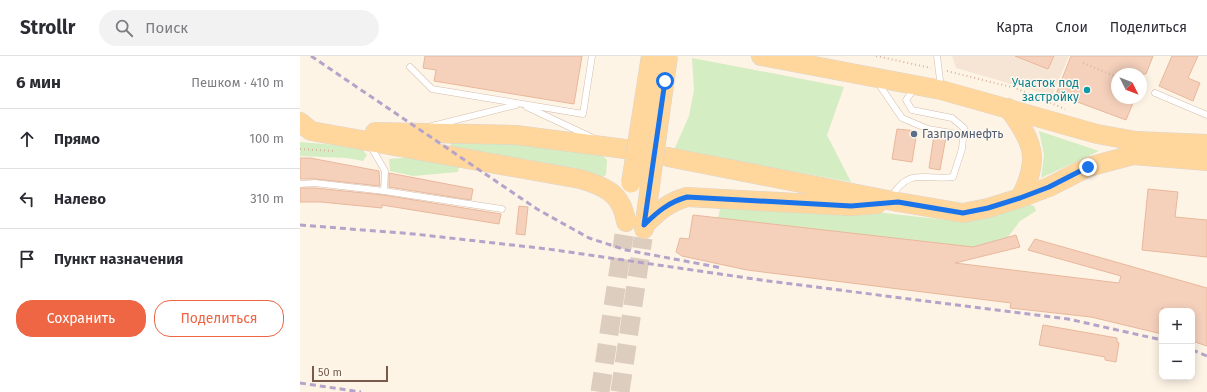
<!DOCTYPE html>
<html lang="ru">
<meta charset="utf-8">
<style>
body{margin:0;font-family:"Fira Sans",sans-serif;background:#f2f2f3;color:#2b2b33}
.controls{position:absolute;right:12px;bottom:12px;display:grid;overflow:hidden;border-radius:8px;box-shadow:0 2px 10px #0003}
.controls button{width:36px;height:36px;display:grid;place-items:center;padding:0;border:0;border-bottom:1px solid #e1e1e2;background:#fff;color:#2b2b33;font:20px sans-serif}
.compass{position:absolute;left:811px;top:12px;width:36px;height:36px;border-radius:50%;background:#fff;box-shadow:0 2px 10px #0003;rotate:132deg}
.scale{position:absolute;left:12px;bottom:10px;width:76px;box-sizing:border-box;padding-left:4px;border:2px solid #795949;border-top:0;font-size:11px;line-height:14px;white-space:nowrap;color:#795949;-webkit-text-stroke:3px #fff8ee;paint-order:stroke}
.stop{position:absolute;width:12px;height:12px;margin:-9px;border:3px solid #1a73e8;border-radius:50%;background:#fff}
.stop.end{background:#1a73e8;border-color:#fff;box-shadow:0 1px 4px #0008}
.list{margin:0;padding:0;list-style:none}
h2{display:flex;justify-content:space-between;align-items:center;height:52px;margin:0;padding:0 16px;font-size:17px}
h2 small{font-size:13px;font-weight:400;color:#7c7c81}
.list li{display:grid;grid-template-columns:26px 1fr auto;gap:12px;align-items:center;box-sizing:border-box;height:60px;padding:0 16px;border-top:1px solid #e1e1e2}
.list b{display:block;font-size:15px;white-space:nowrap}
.list em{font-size:13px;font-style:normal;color:#7c7c81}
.actions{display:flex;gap:8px;padding:12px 16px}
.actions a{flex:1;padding:9px 0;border:1px solid #e64;border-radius:16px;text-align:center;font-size:14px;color:#e64}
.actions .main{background:#e64;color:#fff}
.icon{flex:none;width:22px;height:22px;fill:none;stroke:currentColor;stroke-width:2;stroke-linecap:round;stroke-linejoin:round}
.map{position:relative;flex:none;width:907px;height:336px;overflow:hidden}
header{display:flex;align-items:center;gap:24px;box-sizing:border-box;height:56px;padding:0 20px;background:#fff;border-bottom:1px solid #e1e1e2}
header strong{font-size:19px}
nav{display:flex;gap:22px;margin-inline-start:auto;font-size:14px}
.search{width:280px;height:36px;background:#f2f2f3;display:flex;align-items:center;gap:10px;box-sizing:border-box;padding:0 14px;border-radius:22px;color:#7c7c81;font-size:15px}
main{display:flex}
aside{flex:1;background:#fff}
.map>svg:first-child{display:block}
.residential{fill:#f6e5d4}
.green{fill:#d5edc3}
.building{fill:#f5d1bc;stroke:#e9b79b}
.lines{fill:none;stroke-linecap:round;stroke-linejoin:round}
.primary-tunnel{stroke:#ddcdbf;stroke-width:19;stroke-dasharray:19 10;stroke-linecap:butt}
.service-casing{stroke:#d3bdad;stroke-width:7}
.primary-casing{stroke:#dcd4d0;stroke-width:20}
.path{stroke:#dab49e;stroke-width:2;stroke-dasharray:1 3;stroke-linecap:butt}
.service{stroke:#fff;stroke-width:6}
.primary{stroke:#ffd79c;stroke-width:19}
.rail{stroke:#b6a3c9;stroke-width:3;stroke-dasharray:6 4;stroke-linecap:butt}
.primary-bridge-casing{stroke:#dcd4d0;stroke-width:20;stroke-linecap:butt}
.primary-bridge{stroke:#ffd79c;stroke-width:19}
.route{stroke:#1a73e8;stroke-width:5}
.culture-dot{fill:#0f9aa8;stroke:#fff8ee;stroke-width:1.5}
.service-dot{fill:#5c6f8a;stroke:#fff8ee;stroke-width:1.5}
.labels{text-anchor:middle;stroke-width:3;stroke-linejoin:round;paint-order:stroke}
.culture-label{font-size:12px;fill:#0d838f;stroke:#fff8ee;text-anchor:end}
.service-label{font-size:12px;fill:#4e5e75;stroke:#fff8ee;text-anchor:start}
</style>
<header>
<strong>Strollr</strong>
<div class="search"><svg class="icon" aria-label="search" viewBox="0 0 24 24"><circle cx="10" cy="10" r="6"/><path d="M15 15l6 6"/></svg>Поиск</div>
<nav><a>Карта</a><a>Слои</a><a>Поделиться</a></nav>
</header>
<main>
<aside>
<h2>6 мин<small>Пешком · 410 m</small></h2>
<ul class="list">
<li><svg class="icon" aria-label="ahead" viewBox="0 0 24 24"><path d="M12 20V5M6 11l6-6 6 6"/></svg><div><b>Прямо</b></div><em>100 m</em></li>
<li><svg class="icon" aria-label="left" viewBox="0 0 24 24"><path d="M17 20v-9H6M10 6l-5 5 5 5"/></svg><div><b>Налево</b></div><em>310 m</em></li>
<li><svg class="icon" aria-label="arrive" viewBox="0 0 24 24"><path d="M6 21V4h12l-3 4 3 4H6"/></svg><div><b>Пункт назначения</b></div></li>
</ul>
<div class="actions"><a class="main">Сохранить</a><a>Поделиться</a></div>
</aside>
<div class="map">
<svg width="907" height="336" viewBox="0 0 907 336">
<rect width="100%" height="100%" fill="#fef4e6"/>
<path class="residential" d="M652,0H769L752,40L656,12Z"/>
<g class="green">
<path d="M392,2L544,31L527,79L551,126L374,94L389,60L394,34Z"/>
<path d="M739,75L799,95L741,122L744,99Z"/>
<path d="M0,86L60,91L67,99L63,105L47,102L0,100Z"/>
<path d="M150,86L213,87L302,99L307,104L306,119L300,122L153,91L151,90Z"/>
<path d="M114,101L159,111L158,116L113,120L90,115L89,103Z"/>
<path d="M727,148L734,150L736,155L720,165L708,181L673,191L418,162L420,153L415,151L576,156L664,166L700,158Z"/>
</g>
<g class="building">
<path d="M125,0H282L274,48L134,25L136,14L123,12Z"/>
<path d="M715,0H754L748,13Z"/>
<path d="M771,0H853L846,18H817V42H835L826,64L756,38Z"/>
<path d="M872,0H898L888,22L900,27L893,45L859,30Z"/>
<path d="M597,73L617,75L612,106L592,103Z"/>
<path d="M634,79L646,81L640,114L629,112Z"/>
<path d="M0,102H10L79,115L80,130L16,123H0Z"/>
<path d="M89,117L173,133L171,144L89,131Z"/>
<path d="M0,132H15L83,139L201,158L199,168L82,149V152L21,146H0Z"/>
<path d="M848,133L878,136L875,161L907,164V201L842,194Z"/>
<path d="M219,150L228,151L225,179L216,178Z"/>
<path d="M393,159L673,191L716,179L720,191L655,207L819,227L821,220L728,194L735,183L907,232V290L892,285V255H874L862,252V278L791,261L710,252L711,247L447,214L382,200L376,196L380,182L389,183Z"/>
<path d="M743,269L817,282V286L819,287L816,306L805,304V301L739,289Z"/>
</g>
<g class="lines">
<g class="primary-tunnel">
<path d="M300,336L324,179"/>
<path d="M320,336L343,182"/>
</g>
<defs>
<g id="service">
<path d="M637,0L641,32"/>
<path d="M110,11L132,33L283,58L292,0"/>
<path d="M578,27L602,62L628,73L663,79"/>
<path d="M855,37L907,59"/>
<path d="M227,51L293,82"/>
<path d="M132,70L216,49"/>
<path d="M70,89L85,115L84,135"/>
<path d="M0,128L15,127L84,135L202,153"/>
<path d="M591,141C611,110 624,125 653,121L662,93L664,72L652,62L612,54L606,44L615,32"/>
</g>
<g id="primary">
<path d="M461,0L641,34L797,78L836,85L907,88"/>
<path d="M708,52C733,85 741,103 720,142"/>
<path d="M0,66L11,75L280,123C304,130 322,137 326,166"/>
<path d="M75,76L216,79L325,93"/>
<path d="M368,101L598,146L663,157L688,152L720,142L749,131L788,111L833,99L907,105"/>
<path d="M345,169C357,156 369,146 387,141L551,150L577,148"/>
<path d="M344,173L350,130"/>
</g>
</defs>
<use href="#service" class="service-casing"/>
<use href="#primary" class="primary-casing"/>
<g class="path">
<path d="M576,0L631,12"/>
<path d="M783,7L817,21"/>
<path d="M647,15L715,32L765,53"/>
<path d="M0,93L34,95"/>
</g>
<use href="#service" class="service"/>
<use href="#primary" class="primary"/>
<g class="rail">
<path d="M11,0L237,153L289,182L326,194L422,212"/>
<path d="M0,169L114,178L248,193L468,225L768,263L862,284"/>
<path d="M892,294L907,300"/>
<path d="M0,327L61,336"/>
</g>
<defs>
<g id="primary-bridge">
<path d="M331,127L351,0"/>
<path d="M350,130L368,0"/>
</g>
</defs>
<use href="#primary-bridge" class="primary-bridge-casing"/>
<use href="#primary-bridge" class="primary-bridge"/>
</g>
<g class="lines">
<path class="route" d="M365,25L344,169C357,156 369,146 387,141L551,150L598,146L663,157L688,152L720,142L749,131L788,111"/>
</g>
<circle class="culture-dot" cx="787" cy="34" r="4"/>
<circle class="service-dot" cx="614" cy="78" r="4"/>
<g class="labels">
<g class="culture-label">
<text x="779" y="31">Участок под<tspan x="779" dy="14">застройку</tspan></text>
</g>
<g class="service-label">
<text x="622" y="82">Газпромнефть</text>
</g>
</g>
</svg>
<div class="controls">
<button>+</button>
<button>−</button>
</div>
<svg class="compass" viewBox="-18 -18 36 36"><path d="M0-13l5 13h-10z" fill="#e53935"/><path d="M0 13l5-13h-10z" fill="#7c7c81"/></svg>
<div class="scale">50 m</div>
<div class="stop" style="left:365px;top:25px"></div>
<div class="stop end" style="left:788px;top:111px"></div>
</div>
</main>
